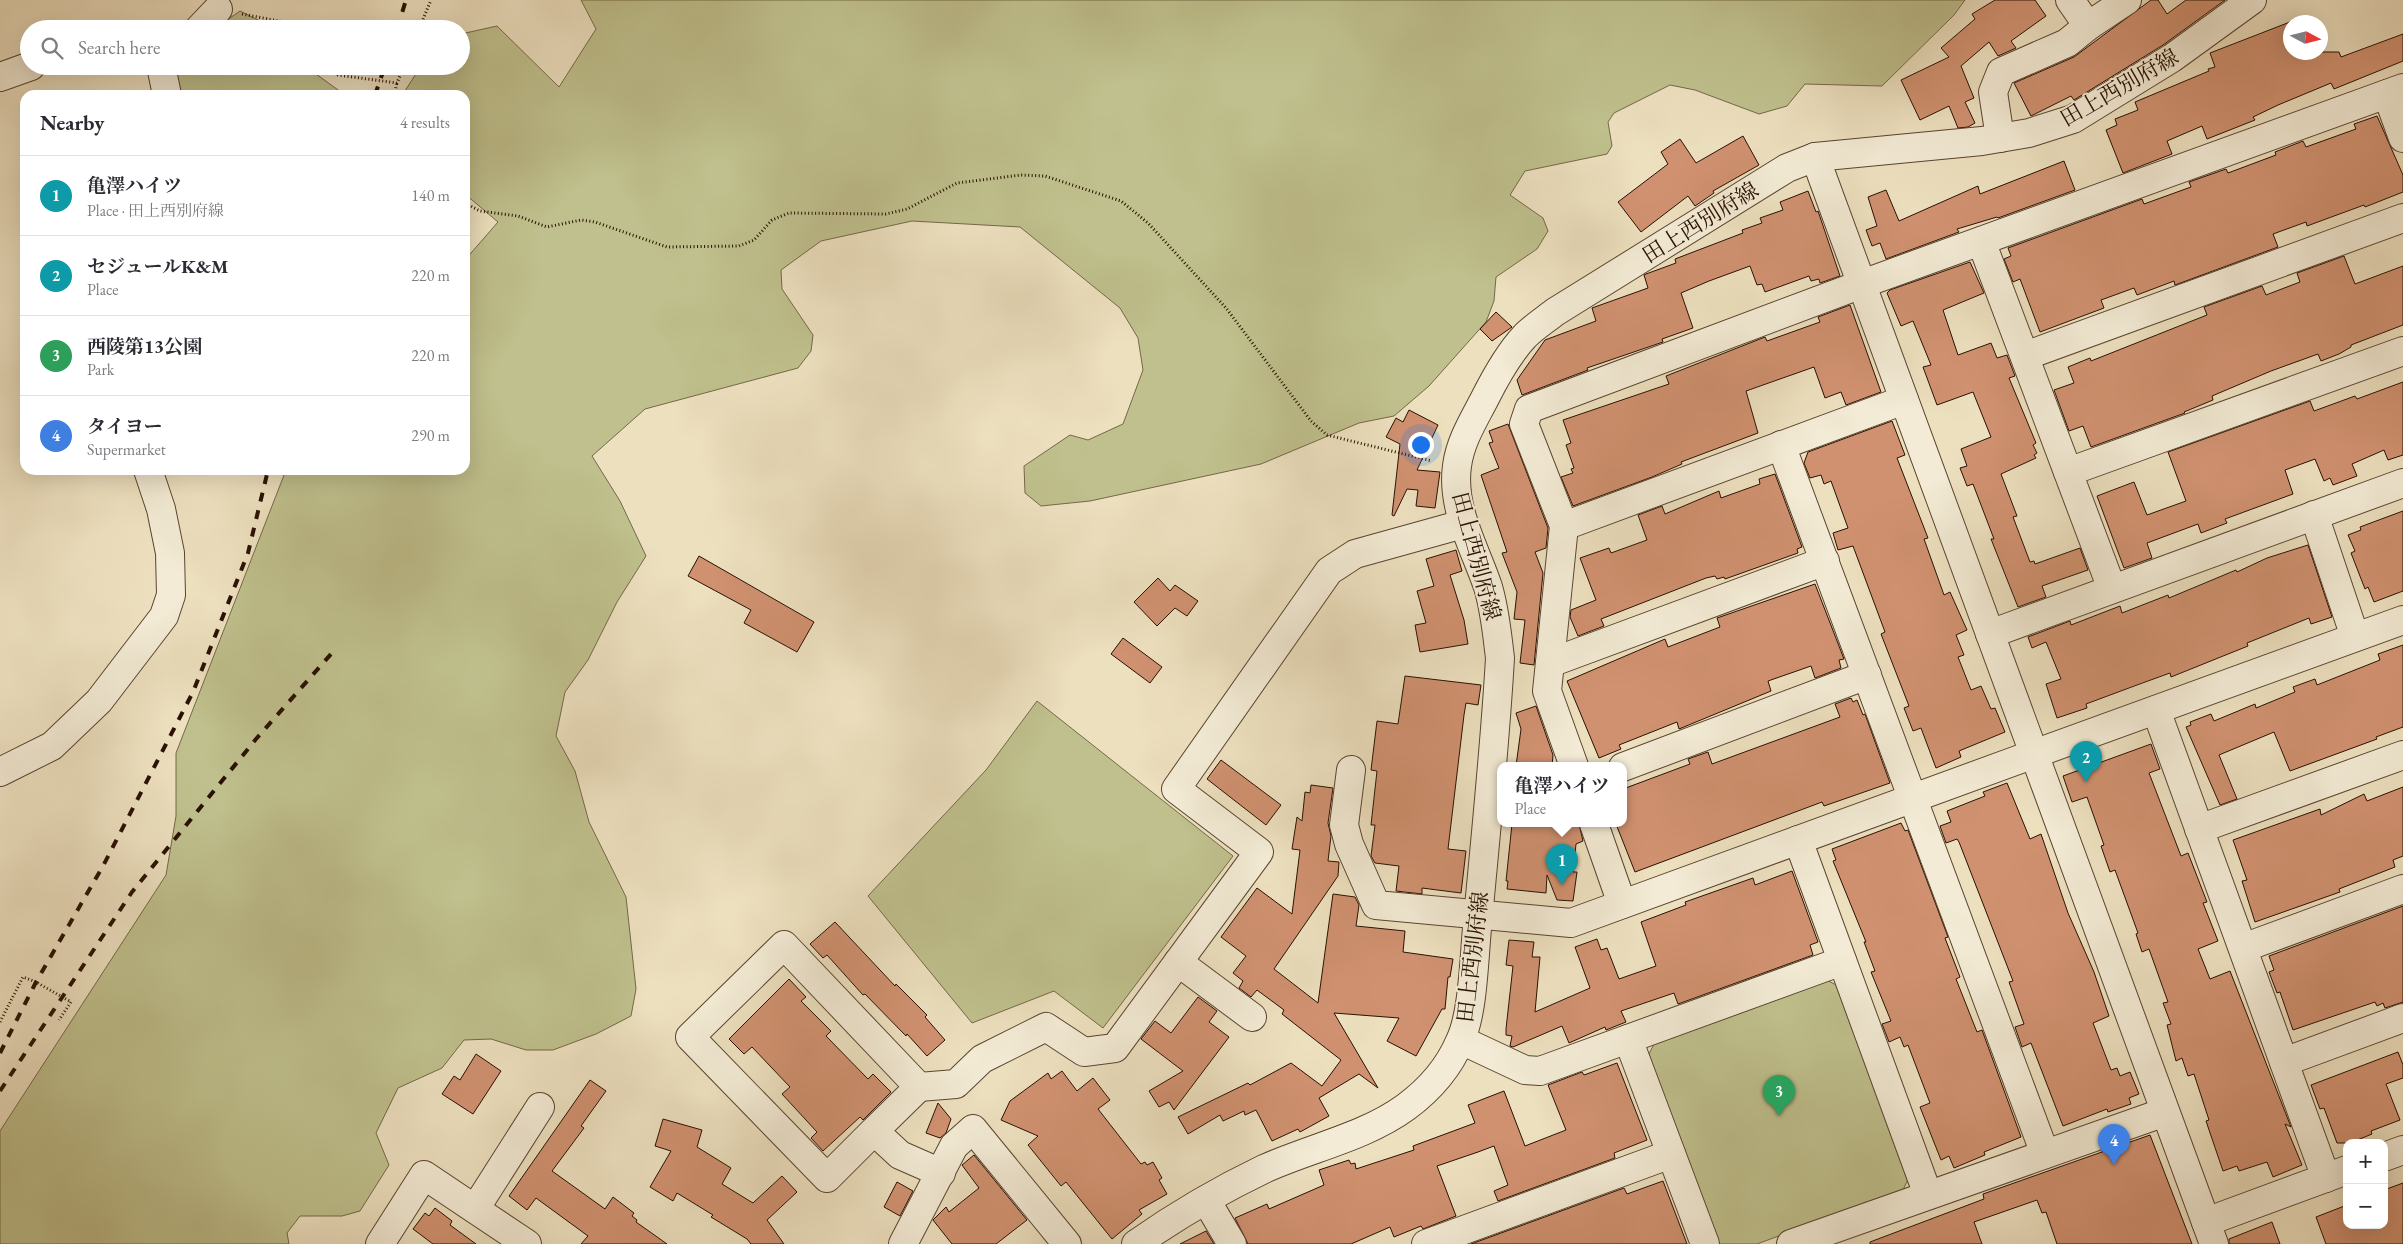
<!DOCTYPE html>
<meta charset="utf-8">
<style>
body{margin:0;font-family:"EB Garamond","Noto Serif JP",serif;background:#f2f2f3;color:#2b2b33}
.controls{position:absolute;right:15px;bottom:15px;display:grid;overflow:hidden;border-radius:10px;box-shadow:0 5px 20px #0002}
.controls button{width:45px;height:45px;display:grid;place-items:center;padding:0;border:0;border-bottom:1px solid #e1e1e2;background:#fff;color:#2b2b33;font:25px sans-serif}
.compass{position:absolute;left:2283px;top:15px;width:45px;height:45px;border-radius:50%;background:#fff;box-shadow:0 5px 20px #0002;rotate:97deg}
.you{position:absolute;left:1420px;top:444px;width:18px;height:18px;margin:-12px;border:4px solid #fff;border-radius:50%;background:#1a73e8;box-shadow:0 0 0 8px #1a73e833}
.badge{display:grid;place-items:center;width:32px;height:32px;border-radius:50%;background:#0b8043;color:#fff;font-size:16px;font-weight:700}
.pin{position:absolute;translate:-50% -41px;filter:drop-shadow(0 1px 2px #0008)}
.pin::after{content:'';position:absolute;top:26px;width:18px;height:15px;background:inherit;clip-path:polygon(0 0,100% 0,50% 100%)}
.popup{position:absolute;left:1497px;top:762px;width:130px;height:65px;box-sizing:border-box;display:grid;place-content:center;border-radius:10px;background:#fff;filter:drop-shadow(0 1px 4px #0005);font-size:16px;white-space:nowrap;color:#7c7c81}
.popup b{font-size:19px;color:#2b2b33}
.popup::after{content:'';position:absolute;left:50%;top:100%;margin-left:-10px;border:10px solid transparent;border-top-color:#fff}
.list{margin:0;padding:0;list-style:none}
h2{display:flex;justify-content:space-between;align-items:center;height:65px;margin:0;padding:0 20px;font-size:21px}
h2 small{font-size:16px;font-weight:400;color:#7c7c81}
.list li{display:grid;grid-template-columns:32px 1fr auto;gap:15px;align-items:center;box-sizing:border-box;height:80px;padding:0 20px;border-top:1px solid #e1e1e2}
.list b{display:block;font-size:19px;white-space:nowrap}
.list p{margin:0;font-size:16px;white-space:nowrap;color:#7c7c81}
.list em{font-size:16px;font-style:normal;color:#7c7c81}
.icon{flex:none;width:28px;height:28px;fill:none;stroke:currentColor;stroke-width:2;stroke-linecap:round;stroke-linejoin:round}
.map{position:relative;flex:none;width:2403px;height:1244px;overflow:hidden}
.search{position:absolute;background:#fff;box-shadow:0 5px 20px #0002;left:20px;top:20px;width:450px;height:55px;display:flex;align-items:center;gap:12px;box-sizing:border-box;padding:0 18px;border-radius:28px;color:#7c7c81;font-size:19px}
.panel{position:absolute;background:#fff;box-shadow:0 5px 20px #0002;left:20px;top:90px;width:450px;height:385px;border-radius:15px}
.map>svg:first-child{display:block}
.green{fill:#bfc08d;stroke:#746847}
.building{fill:#d09170;stroke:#291001}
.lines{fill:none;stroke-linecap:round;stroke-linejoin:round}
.minor-casing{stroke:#5a4430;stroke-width:30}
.tertiary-casing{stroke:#5a4430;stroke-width:30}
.path{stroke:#291001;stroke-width:3;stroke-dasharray:1 2.5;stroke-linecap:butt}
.minor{stroke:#f3ebd5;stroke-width:28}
.tertiary{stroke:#f3ebd5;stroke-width:28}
.rail{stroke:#291001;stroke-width:4;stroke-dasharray:9 9;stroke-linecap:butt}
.labels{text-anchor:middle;stroke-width:4;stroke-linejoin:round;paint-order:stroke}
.street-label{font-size:22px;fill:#291001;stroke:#f3ebd5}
</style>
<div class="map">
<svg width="2403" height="1244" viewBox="0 0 2403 1244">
<rect width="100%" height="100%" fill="#ede0bf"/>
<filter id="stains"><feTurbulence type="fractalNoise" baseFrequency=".004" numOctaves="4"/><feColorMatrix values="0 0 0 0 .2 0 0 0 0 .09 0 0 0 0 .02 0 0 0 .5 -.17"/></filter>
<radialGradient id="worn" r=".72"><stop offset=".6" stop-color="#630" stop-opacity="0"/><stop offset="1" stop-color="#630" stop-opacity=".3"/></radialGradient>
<g class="green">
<path d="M581,0H1965L1954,15L1882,86L1805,84L1787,106L1759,114L1695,90L1670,85L1614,113L1608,122L1612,146L1607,154L1525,171L1510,195L1543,218L1548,231L1537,249L1496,277L1494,301L1486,322L1429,386L1394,416L1359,423L1261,464L1090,501L1041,506L1025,493L1024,466L1070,435L1088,440L1123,424L1143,370L1138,338L1120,308L1020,227L912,221L821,241L781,270L782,289L813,335L811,351L798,368L645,409L592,456L620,501L646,556L617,602L588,660L565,692L556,736L575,771L589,822L626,897L636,989L631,1016L596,1034L553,1050H526L491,1039L464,1040L442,1068L398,1088L376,1133L389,1165L360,1211L342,1216H300L287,1233L289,1244H0V1131L166,875L176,816V753L286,470H465V260L498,222L465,194V95L403,94L421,66H461V34L497,26L559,87L596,29Z"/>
<path d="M240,11L276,29H214Z"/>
<path d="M180,66H305L345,95H180L174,74Z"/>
<path d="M1037,701L1233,856L1103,1028L1054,991L972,1023L868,896L986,770Z"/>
<path d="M1825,979L1838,986L1910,1175L1903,1190L1757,1244H1716L1648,1056L1655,1042Z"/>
</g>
<g class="building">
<path d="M1995,0H2035L2046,16L2011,41L2016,48L1998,56L1989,42L1961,66L1974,98L1965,102L1975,123L1968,127L1958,128L1949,106L1920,120L1901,80L1949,57L1941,48L1975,19L1972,14Z"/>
<path d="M2151,0H2158L2167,14L2186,0H2225L2163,45L2074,100L2071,96L2031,116L2014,83L2074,57Z"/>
<path d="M2290,22V52H2339L2341,57L2403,34V61L2334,89L2331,83L2278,105L2253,117L2255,120L2207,139L2202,126L2167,141L2172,154L2123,173L2106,130L2117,125L2115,119L2138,110L2135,102L2209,71L2208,69L2215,67L2210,53Z"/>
<path d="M2377,116L2403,175V192L2365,207L2364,205L2307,226L2306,222L2273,234L2278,247L2175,285L2174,281L2137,295L2134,288L2101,300L2104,308L2040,332L2020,279L2013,282L2004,259L2011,256L2008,248L2142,199L2144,204L2191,187L2189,182L2226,169L2228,173L2276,155L2275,152L2303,141L2306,147L2356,129L2354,124Z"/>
<path d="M1743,136L1759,165L1713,191L1714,193L1695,206L1688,196L1641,232L1618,202L1668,164L1661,152L1680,139L1696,163Z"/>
<path d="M2064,161L2075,190L1998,218L1997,217L1957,229L1959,232L1886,259L1880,243L1872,246L1866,230L1877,226L1868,197L1886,190L1899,221L1978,186L1980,194Z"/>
<path d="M1808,191L1816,212L1818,211L1840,276L1820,283L1819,279L1811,281L1809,276L1765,292L1762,284L1757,285L1750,266L1709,281L1681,293L1693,328L1662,339L1663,342L1587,368L1588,370L1522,395L1517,380L1545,340L1596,321L1592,308L1648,288L1644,275L1646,274L1676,263L1675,259L1743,233L1742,230L1762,223L1760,218L1783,210L1780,202Z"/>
<path d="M2344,256L2355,284L2403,266V325L2351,345V347L2339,354L2321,361L2318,354L2271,371L2212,396L2213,400L2184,412L2185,413L2091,447L2083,426L2069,431L2054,390L2074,383L2068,367L2090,358L2091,361L2207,315L2204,307L2262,286L2266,295L2300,282L2297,273Z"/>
<path d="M1970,262L1984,293L1943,310L1958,355L1991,343L1997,358L2007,355L2015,376L2009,378L2036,443L2033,445L2037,453L2034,455L2036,458L2001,474L2017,516L2013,517L2030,562L2034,561L2035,564L2080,548L2088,570L2042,586L2046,597L2018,607L1991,539H1994L1973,484L1967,486L1960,468L1967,466L1961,449L1991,437L1973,392L1937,405L1923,367L1931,365L1913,321L1901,326L1887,293L1890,290Z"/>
<path d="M1850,305L1881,392L1846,405L1841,392L1825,398L1814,367L1746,391L1758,433L1681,462L1682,464L1652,477L1573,506L1561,477L1573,473L1571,469L1574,468L1566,445L1571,443L1563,420L1669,384L1666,376L1765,337L1767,341L1820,322L1818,317Z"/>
<path d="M1496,312L1512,327L1492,341L1480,329Z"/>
<path d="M2403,382V455L2388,460L2384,450L2352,464L2357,476L2333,485L2330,478L2324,481L2315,459L2285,470L2293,494L2225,519L2227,523L2201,533L2198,524L2147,543L2152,558L2124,568L2097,496L2134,482L2147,515L2186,501L2168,452L2310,401L2314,411L2355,396L2357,399Z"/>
<path d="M1409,410L1438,425L1417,470L1440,472L1435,508L1416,506L1418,490L1407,489L1394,516L1392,515L1400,444L1386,437L1396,418L1403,422Z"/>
<path d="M1892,421L1905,455L1897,458L1928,538L1924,539L1944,595L1950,592L1967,630L1956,635L1964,655L1958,657L1971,690L1981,686L1991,709L1995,708L2005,732L1959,751L1961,757L1936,768L1921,728L1913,731L1904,708L1909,706L1881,634L1885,632L1853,546L1838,550L1833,533L1848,528L1831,481L1824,484L1821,475L1810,478L1804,463L1808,452Z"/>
<path d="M1508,424L1548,528L1546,548L1535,552L1543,573L1534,665L1520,663L1525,620L1514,619L1517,592L1502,553L1507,552L1481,475L1499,468L1489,443L1493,442L1489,431Z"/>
<path d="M1775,474L1802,547L1797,549L1798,553L1725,579L1724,577L1717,579L1715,576L1706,578L1601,619L1604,626L1578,636L1570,617L1571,610L1596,600L1580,558L1609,548L1611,553L1647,540L1638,515L1662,506L1665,514L1719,491L1721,498L1760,484L1759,479Z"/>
<path d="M2403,511V591L2374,602L2368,587L2365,589L2351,553L2355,551L2348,535L2361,530L2360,527Z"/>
<path d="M2308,545L2332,617L2311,624L2309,618L2247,643L2248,646L2171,677L2170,673L2137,685L2086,704L2087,708L2057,718L2046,684L2061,679L2046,642L2032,648L2028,637L2070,621L2071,625L2120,606L2122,613L2168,595L2169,598L2236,570L2237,572L2267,558Z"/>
<path d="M1456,550L1462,571L1450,575L1464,620L1468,644L1420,652L1415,625L1426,623L1417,591L1434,586L1426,559Z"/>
<path d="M699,556L814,622L797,652L744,623L751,610L688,576Z"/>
<path d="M1158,578L1170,591L1175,585L1198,601L1187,616L1175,608L1157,626L1134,602Z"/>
<path d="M1815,584L1844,659L1839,660L1841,668L1815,678L1811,666L1768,681L1771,691L1679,729L1677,722L1619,745L1621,749L1599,758L1567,681L1665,639L1668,647L1720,627L1717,618Z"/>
<path d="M1123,638L1162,667L1150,683L1111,654Z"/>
<path d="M2403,645V727L2376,737L2377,739L2290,771L2274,732L2219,755L2237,799L2220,805L2186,727L2191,725L2190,722L2211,714L2214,721L2255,704L2256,708L2295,692L2293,687L2315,679L2317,685L2380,660L2378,654Z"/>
<path d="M1405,676L1481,685L1478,705L1466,703L1464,715L1448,849L1466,851L1461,893L1422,888V894L1396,891L1399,866L1375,863L1371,856L1375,825H1371L1377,771L1371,770L1377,721L1398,724Z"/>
<path d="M1851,698L1853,702L1857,700L1863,715L1865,714L1890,783L1824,806L1822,802L1635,872L1616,824H1623V789L1690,764L1688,759L1708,752L1712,764L1840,717L1835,704Z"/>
<path d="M1536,706L1553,755L1552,766H1516L1521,729L1516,713Z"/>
<path d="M2151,744L2160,769L2149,773L2181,856L2188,853L2207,902L2203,903L2218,941L2198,949L2210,979L2230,971L2291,1127L2285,1124L2302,1165L2273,1177L2267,1162L2239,1171L2237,1166L2223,1171L2206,1121L2209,1120L2194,1074L2188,1076L2182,1058L2176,1061L2167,1025L2171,1024L2163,1003L2168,1002L2149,949L2142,952L2136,934L2138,933L2115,870L2110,872L2101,846L2104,845L2087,797L2072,802L2063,776Z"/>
<path d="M1221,760L1281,805L1266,825L1207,779Z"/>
<path d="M2007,783L2030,839L2041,834L2068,913L2094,972L2109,1016L2093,1023L2111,1070L2117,1068L2120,1076L2130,1072L2139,1094L2129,1098L2131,1104L2108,1112L2107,1109L2063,1126L2031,1043L2022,1047L2015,1027L2024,1024L2009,982L2013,981L1959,842L1957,839L1946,843L1940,826L1951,822L1947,811L1985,796L1983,792Z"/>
<path d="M1311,785L1333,788L1328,823L1331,836L1328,861L1339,862L1338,876L1274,969L1318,1003L1333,894L1355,897L1359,905L1356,926L1405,931L1403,952L1453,959L1450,977H1448L1445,1009H1442L1416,1056L1387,1041L1399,1018L1334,1013L1378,1088L1359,1074L1319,1098L1329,1116L1300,1132L1298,1129L1272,1141L1256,1110L1245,1115L1244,1111L1223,1121L1220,1115L1188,1134L1178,1117L1248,1083L1250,1085L1291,1063L1322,1086L1341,1060L1282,1014L1284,1010L1257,990L1251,997L1239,988L1243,981L1233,973L1246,956L1221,937L1257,888L1292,914L1300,850L1292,849L1297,817L1302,821L1305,792L1310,793Z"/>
<path d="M2403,787V856L2393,860L2395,867L2339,889L2340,892L2255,922L2242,881L2247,880L2233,840L2320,809L2321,815L2364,794L2367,801Z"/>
<path d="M1901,823L1905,831L1908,830L1948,937L1945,938L1960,977L1956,979L1977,1032L1982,1030L2021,1137L1984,1152L1985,1155L1954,1168L1949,1156L1941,1160L1920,1107L1930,1103L1908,1045L1904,1047L1900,1037L1889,1042L1882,1024L1891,1021L1871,972L1875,971L1864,942H1866L1833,861L1836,860L1832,849Z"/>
<path d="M1512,824H1579L1583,841L1576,844L1573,872H1577L1573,901L1557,900L1547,875L1546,893L1507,889L1508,881H1506Z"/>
<path d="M1792,871L1818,942L1810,945L1813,955L1678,1004L1674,993L1621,1011L1626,1022L1606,1030L1605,1027L1569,1043L1562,1026L1513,1047L1510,1046L1512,1036L1506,1035V1029L1513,966L1506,965L1509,940L1534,942L1532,957H1540L1535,1012L1590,988L1575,947L1597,939L1601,950L1607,948L1619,979L1656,966L1641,922L1686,905L1685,902L1753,878L1755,885Z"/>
<path d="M2403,906V1002L2385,1008L2383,1003L2377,1006L2375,1002L2293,1030L2280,992L2277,993L2269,972L2274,970L2269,956Z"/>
<path d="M835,922L895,986L896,984L927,1015L925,1017L945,1040L927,1056L907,1034L906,1036L865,994L863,995L827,955L823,958L810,944Z"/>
<path d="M789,979L806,997L801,1001L831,1031L826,1036L868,1079L873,1074L891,1092L863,1120L860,1117L823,1151L811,1138L817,1132L782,1094L790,1087L752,1047L744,1054L729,1039Z"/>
<path d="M1198,997L1217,1011L1209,1022L1229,1037L1174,1110L1169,1102L1159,1107L1149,1091L1183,1071L1141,1039L1155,1021L1171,1033Z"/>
<path d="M2398,1052L2403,1065V1078L2386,1084L2400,1120L2371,1131L2372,1134L2350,1143H2337L2324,1108L2320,1109L2311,1085Z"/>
<path d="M476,1054L501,1071L473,1114L442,1094L454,1076L460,1080Z"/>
<path d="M1617,1063L1647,1140L1614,1153L1615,1158L1498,1201L1494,1191L1508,1185L1494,1146L1478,1152L1437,1166L1456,1216L1423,1229L1421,1226L1394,1237L1390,1227L1351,1244H1248L1235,1218L1267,1204L1269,1209L1324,1185L1319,1170L1349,1160L1351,1164L1355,1163L1356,1169L1414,1150L1413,1146L1475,1123L1468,1105L1504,1091L1525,1146L1566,1130L1548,1085L1582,1072L1584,1075Z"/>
<path d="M1062,1071L1077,1091L1093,1078L1110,1100L1098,1109L1141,1164L1145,1162L1147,1165L1153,1162L1162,1178L1159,1180L1167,1194L1139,1210L1142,1214L1112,1239L1066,1182L1061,1186L1028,1145L1038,1136L1001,1120L1010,1101L1048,1073L1051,1079Z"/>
<path d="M590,1080L606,1091L581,1126L584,1128L552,1171L605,1209L613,1197L634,1213L632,1216L637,1220L636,1222L667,1244H581L588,1236L536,1198L527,1210L509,1196Z"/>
<path d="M938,1103L951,1119L946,1133L940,1138L926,1133Z"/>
<path d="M663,1119L702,1130L697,1147L731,1168L722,1184L753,1203L782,1176L797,1192L767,1220L784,1244H751L747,1239L711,1217L713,1215L677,1193L673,1201L650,1187L671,1151L655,1146Z"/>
<path d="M2150,1135L2192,1244H2057L2046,1212L2042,1213L2037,1200L1974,1222L1982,1244H1870V1242L1984,1199L1983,1194Z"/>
<path d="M974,1155L1027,1220L996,1244H952L933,1220L946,1207L949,1212L979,1188L962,1165Z"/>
<path d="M1663,1181L1687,1244H1471L1624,1188L1627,1194Z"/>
<path d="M897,1182L913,1191L900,1216L884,1207Z"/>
<path d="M2403,1183V1244H2326L2316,1217L2347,1205V1225H2384V1190Z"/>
<path d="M435,1208L452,1221L450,1225L476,1244H433L413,1229L425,1213L429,1216Z"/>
<path d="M2272,1222L2280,1244H2229V1239Z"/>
<path d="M1206,1231L1214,1244H1180Z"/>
</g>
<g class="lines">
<defs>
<g id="minor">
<path d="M2070,0L2088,26L2127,0"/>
<path d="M199,29L218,9"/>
<path d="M161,66L167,95"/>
<path d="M0,77L31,66"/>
<path d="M2387,94L2403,138"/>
<path d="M2000,138L1993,92L2001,72L2067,43L2088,26"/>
<path d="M1981,241L2112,589"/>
<path d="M2025,356L2403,218"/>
<path d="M1781,445L2045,1154"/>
<path d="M2068,472L2403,351"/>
<path d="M2314,515L2355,637"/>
<path d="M1564,526L1904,400"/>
<path d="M1990,634L2403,483"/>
<path d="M1550,663L1825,561"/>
<path d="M2156,710L2326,1178"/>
<path d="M1574,766L1547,691L1564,526L1524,424L1529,409L1862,284L2403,88"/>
<path d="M1623,767L1867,675"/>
<path d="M1351,770L1344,825L1349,844L1376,905L1571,923L2034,754"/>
<path d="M0,772L52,746L99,701L164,616L171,595L170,553L161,509L148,470"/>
<path d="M1594,824L1622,904"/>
<path d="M2199,829L2403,755"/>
<path d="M1798,840L1928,1195"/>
<path d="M2243,948L2403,889"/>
<path d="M1178,962L1252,1017"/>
<path d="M1628,1039L1705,1244"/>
<path d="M1461,1040L1525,1070L1540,1071L1842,961"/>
<path d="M2284,1062L2403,1018"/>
<path d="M919,1087L956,1084L982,1059L1046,1027L1084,1052L1115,1048L1259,852L1176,789L1329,571L1355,554L1463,524"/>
<path d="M874,1131L919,1087L784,945L690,1037L827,1178L874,1131L900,1155L941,1173"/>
<path d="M2384,1157L2403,1150"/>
<path d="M1206,1200L1232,1244"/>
<path d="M475,1209L540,1107"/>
<path d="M2206,1222L2347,1170"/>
<path d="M380,1244L424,1175L527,1244"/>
<path d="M903,1244L954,1146L973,1129L1067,1244"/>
<path d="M1426,1244L1671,1154"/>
<path d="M1791,1244L2165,1112"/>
</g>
<g id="tertiary">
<path d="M1815,157L2214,1244"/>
<path d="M2034,754L2403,620"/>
<path d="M1136,1244C1176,1216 1220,1190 1264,1169C1310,1148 1365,1137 1406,1107C1429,1090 1449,1067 1460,1041C1474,1012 1474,952 1478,918C1486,831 1495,745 1500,658C1497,634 1495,610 1488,587C1475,548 1451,509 1457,466C1460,442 1473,421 1484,400C1495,378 1508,354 1525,336C1534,327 1545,320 1555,312L1787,168L1815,157L1982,141L2029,133L2073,119L2172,58L2252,0"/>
</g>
</defs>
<use href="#minor" class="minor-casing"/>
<use href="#tertiary" class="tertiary-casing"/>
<g class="path">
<path d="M242,14L284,22L290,29"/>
<path d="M419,29L431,0"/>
<path d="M322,66L338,75L397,83L404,66"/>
<path d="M394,95L397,83"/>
<path d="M465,203L480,211L518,216L547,227L581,220L595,222L667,247L739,246L754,240L772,220L789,213L886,214L907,209L957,183L1021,175L1045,176L1121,201L1148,223L1226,308L1311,421L1327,435L1432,461"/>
<path d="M0,1022L23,977L36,982L71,1002L59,1020"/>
</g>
<use href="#minor" class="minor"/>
<use href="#tertiary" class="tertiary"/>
<g class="rail">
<path d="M397,29L406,0"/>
<path d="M375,95L385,66"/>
<path d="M0,1053L36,982L103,866L193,692L248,553L268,470"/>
<path d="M0,1091L132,892L256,739L331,654"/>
</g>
</g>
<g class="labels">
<g class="street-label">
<text transform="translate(2119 87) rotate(-30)" y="8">田上西別府線</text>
<text transform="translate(1700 222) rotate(-32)" y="8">田上西別府線</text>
<text transform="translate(1477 556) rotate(75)" y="8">田上西別府線</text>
<text transform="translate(1472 957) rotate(-83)" y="8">田上西別府線</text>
</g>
</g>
<rect width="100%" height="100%" filter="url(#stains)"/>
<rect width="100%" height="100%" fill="url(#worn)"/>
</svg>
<div class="controls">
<button>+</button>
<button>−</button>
</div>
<svg class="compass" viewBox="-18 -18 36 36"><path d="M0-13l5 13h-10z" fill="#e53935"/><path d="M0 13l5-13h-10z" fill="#7c7c81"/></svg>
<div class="you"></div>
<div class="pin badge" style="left:1562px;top:885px;background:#0f9aa8">1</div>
<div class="popup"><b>亀澤ハイツ</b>Place</div>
<div class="pin badge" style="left:2086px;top:782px;background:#0f9aa8">2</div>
<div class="pin badge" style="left:1779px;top:1116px;background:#2e9e5b">3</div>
<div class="pin badge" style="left:2114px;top:1165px;background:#3f7fe0">4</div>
<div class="search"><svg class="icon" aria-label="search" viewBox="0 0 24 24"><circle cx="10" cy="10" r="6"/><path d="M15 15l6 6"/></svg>Search here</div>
<section class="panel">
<h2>Nearby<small>4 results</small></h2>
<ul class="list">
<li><span class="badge" style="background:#0f9aa8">1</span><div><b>亀澤ハイツ</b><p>Place · 田上西別府線</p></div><em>140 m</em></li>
<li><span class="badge" style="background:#0f9aa8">2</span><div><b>セジュールK&amp;M</b><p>Place</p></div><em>220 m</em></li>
<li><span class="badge" style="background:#2e9e5b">3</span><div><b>西陵第13公園</b><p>Park</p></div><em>220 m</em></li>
<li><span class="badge" style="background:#3f7fe0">4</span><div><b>タイヨー</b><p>Supermarket</p></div><em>290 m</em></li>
</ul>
</section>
</div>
